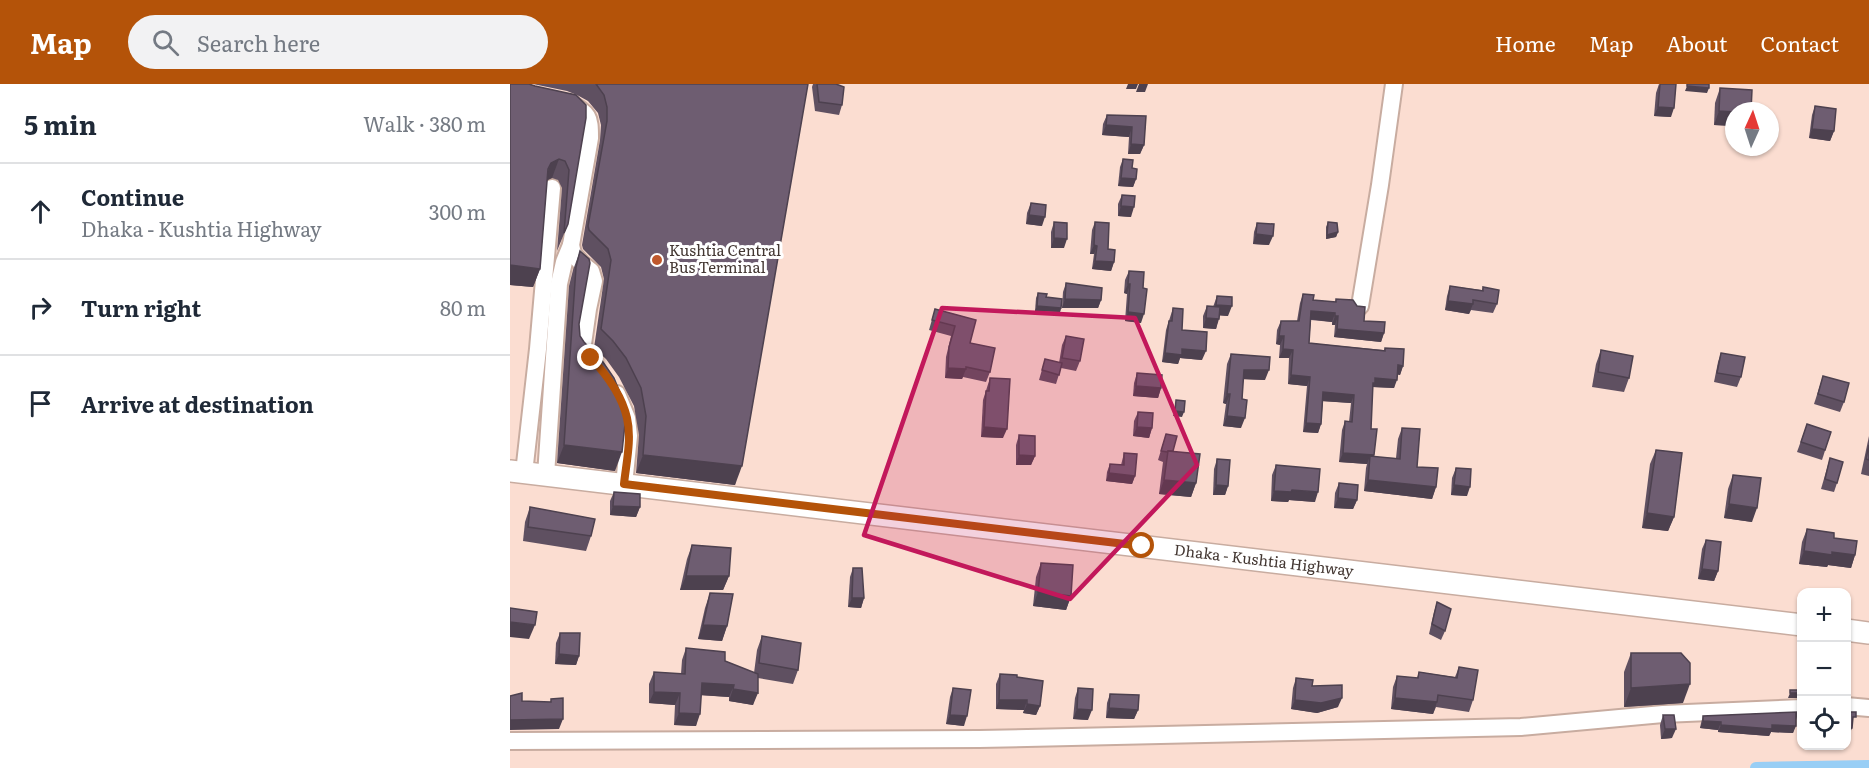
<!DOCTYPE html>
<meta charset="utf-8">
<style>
body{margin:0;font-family:Literata,serif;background:#f2f2f3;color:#1f2937}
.controls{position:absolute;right:18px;bottom:18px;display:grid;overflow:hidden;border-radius:12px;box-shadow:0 2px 4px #0004}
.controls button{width:54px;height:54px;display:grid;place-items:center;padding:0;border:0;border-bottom:2px solid #e0e1e3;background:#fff;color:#1f2937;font:30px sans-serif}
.compass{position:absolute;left:1215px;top:18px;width:54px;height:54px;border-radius:50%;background:#fff;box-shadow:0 2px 4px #0004;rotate:3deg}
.stop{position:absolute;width:18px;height:18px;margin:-14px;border:4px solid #b45309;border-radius:50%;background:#fff}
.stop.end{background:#b45309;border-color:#fff;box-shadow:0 2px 6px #0008}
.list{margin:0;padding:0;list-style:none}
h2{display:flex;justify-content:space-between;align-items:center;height:78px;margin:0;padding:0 24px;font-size:26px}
h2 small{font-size:20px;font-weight:400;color:#747a83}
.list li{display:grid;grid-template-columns:39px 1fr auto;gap:18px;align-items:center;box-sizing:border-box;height:96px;padding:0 24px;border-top:2px solid #e0e1e3}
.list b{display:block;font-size:22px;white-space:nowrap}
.list p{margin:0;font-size:20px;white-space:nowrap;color:#747a83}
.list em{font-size:20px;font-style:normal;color:#747a83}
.icon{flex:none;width:33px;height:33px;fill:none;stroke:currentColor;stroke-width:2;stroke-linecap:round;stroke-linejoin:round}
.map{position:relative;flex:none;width:1359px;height:684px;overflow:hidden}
header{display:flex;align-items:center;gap:36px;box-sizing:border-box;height:84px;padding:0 30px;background:#b45309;color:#fff}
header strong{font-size:28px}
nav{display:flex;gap:33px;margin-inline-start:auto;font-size:21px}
.search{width:420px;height:54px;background:#f2f2f3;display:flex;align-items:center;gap:15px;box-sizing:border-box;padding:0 21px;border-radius:33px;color:#747a83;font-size:22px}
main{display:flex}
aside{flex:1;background:#fff}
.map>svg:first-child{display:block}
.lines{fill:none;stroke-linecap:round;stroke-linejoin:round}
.canal{stroke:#98cef5;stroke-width:12}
.minor-casing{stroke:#c8aca0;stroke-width:20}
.major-casing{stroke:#c8aca0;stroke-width:24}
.minor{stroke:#fff;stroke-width:16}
.major{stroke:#fff;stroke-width:21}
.wall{fill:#5f5061}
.shaded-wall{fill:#4d414f}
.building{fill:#6e5d71;stroke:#4d414f;stroke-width:1.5}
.route{stroke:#b45309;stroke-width:8}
.marked{fill:#c2185b;fill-opacity:0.2;stroke:#c2185b;stroke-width:4.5;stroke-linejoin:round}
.poi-dot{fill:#bf582d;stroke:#fff;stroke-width:2}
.labels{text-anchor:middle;stroke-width:6;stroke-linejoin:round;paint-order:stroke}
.poi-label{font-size:15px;fill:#433732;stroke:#fff;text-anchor:start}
.street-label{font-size:15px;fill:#433732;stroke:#fff}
</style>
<header>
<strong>Map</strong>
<div class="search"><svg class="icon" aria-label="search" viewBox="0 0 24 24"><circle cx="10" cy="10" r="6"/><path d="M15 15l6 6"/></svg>Search here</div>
<nav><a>Home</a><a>Map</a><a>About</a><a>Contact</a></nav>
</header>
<main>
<aside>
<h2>5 min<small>Walk · 380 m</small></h2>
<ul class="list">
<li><svg class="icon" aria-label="ahead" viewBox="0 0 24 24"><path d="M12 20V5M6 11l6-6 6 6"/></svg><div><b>Continue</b><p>Dhaka - Kushtia Highway</p></div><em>300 m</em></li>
<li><svg class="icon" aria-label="right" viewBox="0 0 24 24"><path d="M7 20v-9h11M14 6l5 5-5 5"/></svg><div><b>Turn right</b></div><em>80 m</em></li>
<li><svg class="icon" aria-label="arrive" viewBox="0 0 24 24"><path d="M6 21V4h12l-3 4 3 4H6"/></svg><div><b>Arrive at destination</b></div></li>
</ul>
</aside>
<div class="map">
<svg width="1359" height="684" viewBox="0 0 1359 684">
<rect width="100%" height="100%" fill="#fbddd1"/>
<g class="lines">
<path class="canal" d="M1246,684L1359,682"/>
<defs>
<g id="minor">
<path d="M59,19C79,30 80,32 80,54L61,161L63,170L72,180L81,187L84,197L78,225L73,260L74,269L81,275"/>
<path d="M850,222L870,101L884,0"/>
<path d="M107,310L117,334L119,352L114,401"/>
<path d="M14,389L28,265L42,104"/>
<path d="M36,391L49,200L54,178L61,161"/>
<path d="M1336,622L1359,624"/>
<path d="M0,657L469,655L1011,643L1153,630L1292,624"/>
</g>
<g id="major">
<path id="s1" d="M0,387L1292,541"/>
<path d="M1336,546L1359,549"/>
</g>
</defs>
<use href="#minor" class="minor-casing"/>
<use href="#major" class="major-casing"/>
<use href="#minor" class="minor"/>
<use href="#major" class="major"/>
</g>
<g class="wall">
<path d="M0,0L25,2L66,11L58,140L47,167L52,104L48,96L42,94L37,96L30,185L23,203L0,201Z"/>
<path d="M23,0H298L225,401L126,389L129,351L124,322L109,293L96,275L84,264L94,195L91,183L73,165L72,161L90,56L91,41L88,29L78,17L67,11L57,7Z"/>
<path d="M303,0H326L332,21L329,31L305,27L302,3Z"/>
<path d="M1149,0L1161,33L1144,32L1146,9Z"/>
<path d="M1210,4L1224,27V42L1204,41L1205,19Z"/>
<path d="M1305,22L1324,47L1320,57L1299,54L1302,31Z"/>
<path d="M597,31L636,32L634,61L630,70H618L619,53L592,51L593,40Z"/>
<path d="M613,75L622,84L626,95L623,103L608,102L610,83Z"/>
<path d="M612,111L621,133L608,132V120Z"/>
<path d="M521,119L532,142L516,140L517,129Z"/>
<path d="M544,138L554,164H541V148Z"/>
<path d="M585,138L604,178L601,187L582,185L584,170H580L582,146Z"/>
<path d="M818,138L828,148L826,153L816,155V143Z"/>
<path d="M747,139L759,161L743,160L744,148Z"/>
<path d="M70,167L69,240L70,252L74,258L105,387L47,379L59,202L63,186Z"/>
<path d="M619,187L631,239L615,237L617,210L614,209L615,196Z"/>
<path d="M556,199L591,216L588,224H552L553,208Z"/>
<path d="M940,202L972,206L973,203L987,220L983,229L961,226L959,230L935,226L937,212Z"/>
<path d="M528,209L536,213L551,224L550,228L525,227L526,214Z"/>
<path d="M793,210L803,216L825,218L826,215L854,237L874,249L871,258L824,253L825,241H822V238L801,236L799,259L874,266L875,264L893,282L890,291L887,290L884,304L863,303L862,305L861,345L864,373L886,374L888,355L892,344L907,383L926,403L922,415L854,407L856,384L857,380L829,378L832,346L835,337L839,338L841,319L813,317L811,340L808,349L793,348L797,302L778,300L779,274H769L770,261L766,260L767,246L771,237H787L790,219Z"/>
<path d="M707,212L718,232L709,231L706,245L693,244V232L697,222L703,223Z"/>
<path d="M663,224L672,246L692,276L670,274L668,280L652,278L656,246Z"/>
<path d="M425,225L466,236L460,259L480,288L476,298L453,293L452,295L435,294L436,273L441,252L419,246Z"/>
<path d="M556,252L570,277L566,287L551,284L546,300L529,296L535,275L549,279L552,261Z"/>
<path d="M1091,266L1119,294L1114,308L1082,303L1086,280Z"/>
<path d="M1211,269L1231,293L1227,303L1204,298L1208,278Z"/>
<path d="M721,270L755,296L733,295L731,344L713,342L716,320L713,319L717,280Z"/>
<path d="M627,289L651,304L648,314L623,312L624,299Z"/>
<path d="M1313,292L1334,318L1330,328L1304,320Z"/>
<path d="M480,294L493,354L471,353L473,316Z"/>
<path d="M628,328L642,344L639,354L623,352L624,337Z"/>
<path d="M1297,340L1321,348L1312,376L1287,368Z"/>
<path d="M656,350L663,367L686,399L681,413L649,410L653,378L648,376Z"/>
<path d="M509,351L525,372L521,381H506V361Z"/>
<path d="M1359,352V392L1351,390Z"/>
<path d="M1146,366L1164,433L1158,447L1132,444L1140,380Z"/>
<path d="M614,369L625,392L622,400L596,397L597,388L600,380L611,381Z"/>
<path d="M1320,374L1327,399L1324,408L1311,405Z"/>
<path d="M707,375L718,402L715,411H703L704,385Z"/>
<path d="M766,381L805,418L779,416L778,418L761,417L762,391Z"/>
<path d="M946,384L957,412L941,411L942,394Z"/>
<path d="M1223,391L1242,438L1214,434L1218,405Z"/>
<path d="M829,399L847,416L843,425L824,424L825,409Z"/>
<path d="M104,408L130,423L126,433L100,431V417Z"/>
<path d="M20,423L81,452L76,467L13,457L15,438Z"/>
<path d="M1297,445L1324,454L1345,471L1341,484L1318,481L1317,483L1289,480L1292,458Z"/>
<path d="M1196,456L1208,487L1204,497L1188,495L1192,465Z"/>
<path d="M182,461L219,492L213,506H170L177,475Z"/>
<path d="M531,479L561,512L556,526L523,522L526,493Z"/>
<path d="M343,484L354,514L351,524L338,523L340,493Z"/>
<path d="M200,509L217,542L212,557L188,555L195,524Z"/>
<path d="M927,518L935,547L931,556L919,550L924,528Z"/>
<path d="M50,549L69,572L66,581L45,580L46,559Z"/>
<path d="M252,552L288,586L283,600L248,594L243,621L219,617V613L191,611L186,642L164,641L165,621L139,619V600L144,588L171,590L172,576L176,564L215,577L244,589L247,566Z"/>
<path d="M1121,569L1173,619L1114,623V588Z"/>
<path d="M949,583L963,616L959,628L926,623L923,630L881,625L883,603L887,592L907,594L909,588L945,593Z"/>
<path d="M490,590L507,593L530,622L526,631L513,629L514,626L486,625V600Z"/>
<path d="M786,594L802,602L828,623L807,629L781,625L783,604Z"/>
<path d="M443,604L454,642L436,640L440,613Z"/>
<path d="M568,604L578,636L563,635L565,614Z"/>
<path d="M600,610L628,626L624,635L596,634L597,619Z"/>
<path d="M1288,628L1283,649L1261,648L1259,652L1208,648V646L1190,644L1191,639L1193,632Z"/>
<path d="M1153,631L1162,654L1151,655L1150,641Z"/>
</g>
<g class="shaded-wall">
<path d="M618,0H628L626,5H616Z"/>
<path d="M629,0H638L635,8H626Z"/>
<path d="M1177,2L1199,4L1197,9L1175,7Z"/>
<path d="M1148,23L1164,24L1161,33L1144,32Z"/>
<path d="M1209,27L1224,28V42L1204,41Z"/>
<path d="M596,41L622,43L619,53L592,51Z"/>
<path d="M1302,45L1324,47L1320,57L1299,54Z"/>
<path d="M621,60L634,61L630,70H618Z"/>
<path d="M49,75L42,94L34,98L41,79Z"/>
<path d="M611,94L626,95L623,103L608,102Z"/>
<path d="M611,122L624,123L621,133L608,132Z"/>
<path d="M519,131L535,133L532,142L516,140Z"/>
<path d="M828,148L826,153L816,155L817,151Z"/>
<path d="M746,150L763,152L759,161L743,160Z"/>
<path d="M544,154L557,155L554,164H541Z"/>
<path d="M584,161L587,162L584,170H580Z"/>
<path d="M585,177L604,178L601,187L582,185Z"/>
<path d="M0,181L30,185L23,203L0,201Z"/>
<path d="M618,200H620L617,210L614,209Z"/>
<path d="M555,215L591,216L588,224H552Z"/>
<path d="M938,217L963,220L959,230L935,226Z"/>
<path d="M706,221L722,222L718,232L702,231Z"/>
<path d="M527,222L551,224L550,228L525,227Z"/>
<path d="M801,227L825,229L822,238L798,235Z"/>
<path d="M618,228L634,230L631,239L615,237Z"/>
<path d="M825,232H828L825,241H822Z"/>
<path d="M696,234L709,235L706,245L693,244Z"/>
<path d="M827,245L874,249L871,258L824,253Z"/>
<path d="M769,252H774L770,261L766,260Z"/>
<path d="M672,265L696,267L692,276L670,274L668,280L652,278L655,269Z"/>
<path d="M773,265L783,266L779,274H769Z"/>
<path d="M888,281L893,282L890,291L885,290Z"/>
<path d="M438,284L456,285L452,295L435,294Z"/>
<path d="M734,286H759L755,296L730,295Z"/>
<path d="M781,291L800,293L797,302L778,300Z"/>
<path d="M865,294L887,296L884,304L863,303L861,308H859Z"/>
<path d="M626,302L651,304L648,314L623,312Z"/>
<path d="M813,308L844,311L841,319L810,317Z"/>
<path d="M717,310H720L716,320L713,319Z"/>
<path d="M665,327L674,328L672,333L663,332Z"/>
<path d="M717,332L735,334L731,344L713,342Z"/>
<path d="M796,339L811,340L808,349L793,348Z"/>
<path d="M474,343L497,345L493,354L471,353Z"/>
<path d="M627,343L642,344L639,354L623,352Z"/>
<path d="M54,361L112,368L105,387L47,379Z"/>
<path d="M833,369L864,371L861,380L860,372L857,380L829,378Z"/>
<path d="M133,371L232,382L225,401L126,389Z"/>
<path d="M509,371L525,372L521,381H506Z"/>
<path d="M599,389L625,392L622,400L596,397Z"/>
<path d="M654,396L686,399L681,413L649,410Z"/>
<path d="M858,396L926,403L922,415L854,407Z"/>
<path d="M706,401L718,402L715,411H703Z"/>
<path d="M944,401L960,403L957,412L941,411Z"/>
<path d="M782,406L808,408L805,418L779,416L778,418L761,417L764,407Z"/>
<path d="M828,414L847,416L843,425L824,424Z"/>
<path d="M1219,420L1247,424L1242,438L1214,434Z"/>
<path d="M103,422L130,423L126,433L100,431Z"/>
<path d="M1137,429L1164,433L1158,447L1132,444Z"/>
<path d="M1294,467L1322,468L1345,471L1341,484L1318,481L1317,483L1289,480Z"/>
<path d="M1192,485L1208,487L1204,497L1188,495Z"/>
<path d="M176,492H219L213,506H170Z"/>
<path d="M528,508L561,512L556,526L523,522Z"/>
<path d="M342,514H354L351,524L338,523Z"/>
<path d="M0,538L25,541L19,555L0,553Z"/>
<path d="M193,541L217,542L212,557L188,555Z"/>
<path d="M49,570L69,572L66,581L45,580Z"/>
<path d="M192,599L224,601L219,613L188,611Z"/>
<path d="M1180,600L1173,619L1114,623L1121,604Z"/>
<path d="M223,605L248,609L243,621L219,617Z"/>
<path d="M144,608L170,609L165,621L139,619Z"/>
<path d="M1280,609H1289L1287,614H1278Z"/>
<path d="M832,614L828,623L807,629L781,625L785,616Z"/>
<path d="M885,614L927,618L923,630L881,625Z"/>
<path d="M489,616H517L514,626L486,625Z"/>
<path d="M517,620L530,622L526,631L513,629Z"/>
<path d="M599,624L628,626L624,635L596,634Z"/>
<path d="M567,625L582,626L578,636L563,635Z"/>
<path d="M169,629L190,630L186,642L164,641Z"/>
<path d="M440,631L457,632L454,642L436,640Z"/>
<path d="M53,635L49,645L0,646V636Z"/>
<path d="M1193,637L1211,638L1208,646L1190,644Z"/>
<path d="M1211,641H1262L1286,642L1283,649L1261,648L1259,652L1208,648Z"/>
<path d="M1336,644H1342L1340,649H1336Z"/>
<path d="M1155,645H1166L1162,654L1151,655Z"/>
</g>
<g class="building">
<path d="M0,0H19L25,2L66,11L76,21V34L58,140L54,149L59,86L55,77L49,75L41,79L38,85L30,185L0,181Z"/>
<path d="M86,0H298L232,382L133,371L136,332L131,304L116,274L103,257L91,245L101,176L98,165L79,146L78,142L97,37V23L94,11Z"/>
<path d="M307,0H326L334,3L332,21L309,18Z"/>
<path d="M1150,0H1166L1164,24L1148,23Z"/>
<path d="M1177,0H1199V4L1177,2Z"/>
<path d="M1210,4L1242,6L1241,27L1224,28L1209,27Z"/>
<path d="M1305,22L1326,25L1324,47L1302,45Z"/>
<path d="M597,31L636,32L634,61L621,60L622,43L596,41Z"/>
<path d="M613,75L623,76L622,84L627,85L626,95L611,94Z"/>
<path d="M612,111L625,112L624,123L611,122Z"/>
<path d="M521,119L536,121L535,133L519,131Z"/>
<path d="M544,138L557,139V155L544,154Z"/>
<path d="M585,138L599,139L598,165L605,166L604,178L585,177L587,162L584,161Z"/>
<path d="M818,138L827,139L828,148L817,151Z"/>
<path d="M747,139L764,140L763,152L746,150Z"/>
<path d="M70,167L79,175L80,179L69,240L70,252L74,258L93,278L104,294L111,311L115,326V340L112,368L54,361L66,183Z"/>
<path d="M619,187L634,188L633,204L637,205L634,230L618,228L620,200H618Z"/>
<path d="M556,199L592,204L591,216L555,215Z"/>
<path d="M940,202L973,207V203L989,206L987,220L963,216V220L938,217Z"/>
<path d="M528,209L537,210L536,213L552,215L551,224L527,222Z"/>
<path d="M793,210L804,211L803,216L826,218V215L843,216L847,222L855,223L854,237L875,238L874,249L827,245L828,232H825V229L801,227L799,259L875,267V264L894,265L893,282L888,281L887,296L865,294V299H863L861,345H867L864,371L833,369L835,337L842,338L844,311L813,308L811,340L796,339L800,293L781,291L783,266L773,265L774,252H769L771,237H789Z"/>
<path d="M707,212L722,213V222L706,221Z"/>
<path d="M697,222L710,223L709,235L696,234Z"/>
<path d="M663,224L673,225L672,246L697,248L696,267L672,265V271L655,269L659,237H662Z"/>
<path d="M425,225L466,236L460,259L485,264L480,288L456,283V285L438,284L439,263L445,242L422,236Z"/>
<path d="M556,252L574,255L570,277L552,274Z"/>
<path d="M1091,266L1123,272L1119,294L1088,288Z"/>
<path d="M1211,269L1235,273L1231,293L1207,289Z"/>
<path d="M721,270L760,273L759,286H734L732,315L737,316L735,334L717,332L720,310H717Z"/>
<path d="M535,275L552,279L549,291L532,286Z"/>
<path d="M627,289L652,291L651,304L626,302Z"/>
<path d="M1313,292L1339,299L1334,318L1308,310Z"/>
<path d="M480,294L500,295L497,345L474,343L476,307H479Z"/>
<path d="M666,316L675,317L674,328L665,327Z"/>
<path d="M628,328L643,329L642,344L627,343Z"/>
<path d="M1297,340L1321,348L1315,366L1291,358Z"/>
<path d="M892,344L910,345L907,383L928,384L926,403L858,396L860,372L890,375Z"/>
<path d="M656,350L667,352L663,367H658L657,368L651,367Z"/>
<path d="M509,351L525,352V372L509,371Z"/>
<path d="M1359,361V376L1356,375Z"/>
<path d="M1146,366L1172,369L1164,433L1137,429Z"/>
<path d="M658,367L690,370L686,399L654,396Z"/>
<path d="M614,369L627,370L625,392L599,389L600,380L614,381Z"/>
<path d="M1320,374L1333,378L1327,399L1315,395Z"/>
<path d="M707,375L720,376L718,402L706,401Z"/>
<path d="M766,381L810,385L808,408L782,406L781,408L764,407Z"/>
<path d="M946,384L961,385L960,403L944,401Z"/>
<path d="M1223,391L1251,394L1247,424L1219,420Z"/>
<path d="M829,399L848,401L847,416L828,414Z"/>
<path d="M104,408L130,410V423L103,422Z"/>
<path d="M20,423L85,435L81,452L18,443Z"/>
<path d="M1297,445L1324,449V454L1347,457L1345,471L1322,468V471L1294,467Z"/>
<path d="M1196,456L1211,458L1208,487L1192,485Z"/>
<path d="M182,461L221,464L219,492H176Z"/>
<path d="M531,479L563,481L561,512L528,508Z"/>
<path d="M343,484H352L354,514H342Z"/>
<path d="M200,509L223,510L217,542L193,541Z"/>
<path d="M927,518L941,525L935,547L922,540Z"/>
<path d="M0,524L27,528L25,541L0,538Z"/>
<path d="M50,549H70L69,572L49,570Z"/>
<path d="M252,552L291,559L288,586L249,579Z"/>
<path d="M176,564L215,568V577L248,590V609L223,605L224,601L192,599L190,630L169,629L170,609L144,608V588L175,590Z"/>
<path d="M1121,569H1171L1180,579V600L1121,604Z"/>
<path d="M949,583L968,586L963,616L928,611L927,618L885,614L887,592L908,594L909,588L947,594Z"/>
<path d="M490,590L507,591V593L533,597L530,622L517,620V616H489Z"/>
<path d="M786,594L803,596L802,602L832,601V614L811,619L785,616Z"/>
<path d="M443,604L461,606L457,632L440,631Z"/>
<path d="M568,604L583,605L582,626L567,625Z"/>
<rect x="1280" y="606" width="9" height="3"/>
<path d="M12,609V617L41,618V615L53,614V635L0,636V612Z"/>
<path d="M600,610L629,611L628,626L599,624Z"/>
<path d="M1288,628L1286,629V642L1262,641V645L1211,641V638L1193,637V632Z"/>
<path d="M1336,628H1346V633H1343L1342,644H1336Z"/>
<path d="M1153,631H1164L1166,645H1155Z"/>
</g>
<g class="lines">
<path class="route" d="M81,274C96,290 112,312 117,334C122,355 116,380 114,400L632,462"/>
</g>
<path class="marked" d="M432,224L625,234L687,381L560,515L354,451Z"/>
<circle class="poi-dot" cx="147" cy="176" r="6"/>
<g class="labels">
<g class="poi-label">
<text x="159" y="172">Kushtia Central<tspan x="159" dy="17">Bus Terminal</tspan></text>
</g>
<g class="street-label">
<text dy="5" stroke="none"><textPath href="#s1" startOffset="759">Dhaka - Kushtia Highway</textPath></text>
</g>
</g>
</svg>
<div class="controls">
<button>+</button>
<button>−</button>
<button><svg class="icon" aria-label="locate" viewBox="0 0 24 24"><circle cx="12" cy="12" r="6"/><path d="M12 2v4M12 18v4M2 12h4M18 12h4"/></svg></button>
</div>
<svg class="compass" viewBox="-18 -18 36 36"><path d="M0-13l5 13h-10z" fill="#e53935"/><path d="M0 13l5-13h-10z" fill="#747a83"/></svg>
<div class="stop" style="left:632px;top:462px"></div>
<div class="stop end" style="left:81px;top:274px"></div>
</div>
</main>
